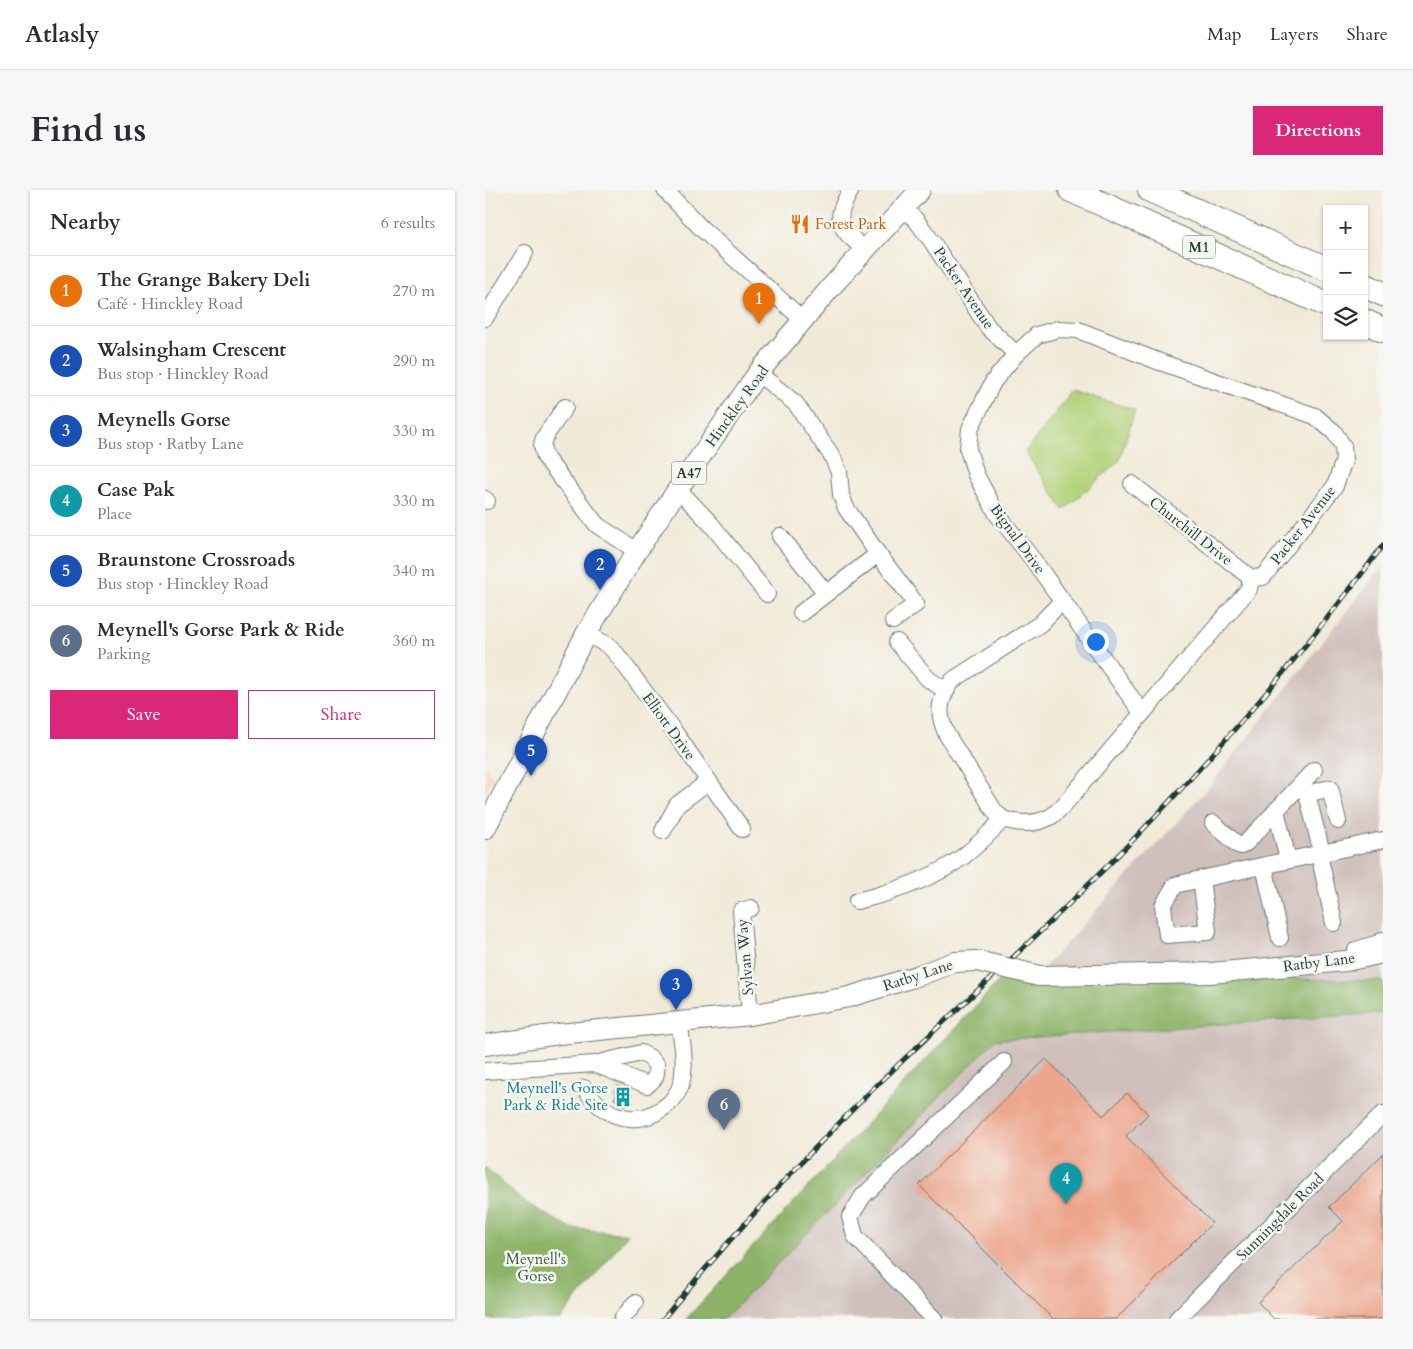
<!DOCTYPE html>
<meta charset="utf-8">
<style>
body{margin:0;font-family:Cardo,serif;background:#f7f7f7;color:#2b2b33}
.controls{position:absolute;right:15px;top:15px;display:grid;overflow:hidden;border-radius:0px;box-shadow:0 1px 4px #0004}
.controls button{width:45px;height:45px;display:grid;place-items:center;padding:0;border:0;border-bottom:1px solid #e1e1e2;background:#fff;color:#2b2b33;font:25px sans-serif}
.you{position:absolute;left:610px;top:451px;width:18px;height:18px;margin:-12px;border:4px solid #fff;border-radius:50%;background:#1a73e8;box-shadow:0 0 0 8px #1a73e833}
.badge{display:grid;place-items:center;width:32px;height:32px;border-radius:50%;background:#db2777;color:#fff;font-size:16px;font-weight:700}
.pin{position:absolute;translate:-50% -41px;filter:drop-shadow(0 1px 2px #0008)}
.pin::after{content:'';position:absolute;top:26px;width:18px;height:15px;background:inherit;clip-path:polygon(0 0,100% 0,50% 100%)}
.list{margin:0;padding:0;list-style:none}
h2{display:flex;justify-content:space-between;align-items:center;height:65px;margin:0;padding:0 20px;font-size:21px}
h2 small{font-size:16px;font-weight:400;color:#7c7c81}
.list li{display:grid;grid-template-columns:32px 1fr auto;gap:15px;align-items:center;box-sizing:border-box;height:70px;padding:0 20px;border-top:1px solid #e1e1e2}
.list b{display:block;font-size:19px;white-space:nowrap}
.list p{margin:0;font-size:16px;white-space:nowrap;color:#7c7c81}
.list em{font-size:16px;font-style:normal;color:#7c7c81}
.actions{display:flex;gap:10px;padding:15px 20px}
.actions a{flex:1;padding:11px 0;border:1px solid #db2777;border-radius:0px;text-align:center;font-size:18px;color:#db2777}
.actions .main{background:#db2777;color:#fff}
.icon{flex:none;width:28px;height:28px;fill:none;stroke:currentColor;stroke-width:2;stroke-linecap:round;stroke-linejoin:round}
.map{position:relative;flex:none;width:898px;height:1129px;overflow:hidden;border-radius:0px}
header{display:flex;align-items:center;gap:30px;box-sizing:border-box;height:70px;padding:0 25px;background:#fff;border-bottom:1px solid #e1e1e2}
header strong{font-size:24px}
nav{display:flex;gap:28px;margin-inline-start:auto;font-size:18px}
.intro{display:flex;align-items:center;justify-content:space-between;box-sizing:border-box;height:120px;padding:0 30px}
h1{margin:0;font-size:35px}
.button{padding:12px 22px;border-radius:0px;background:#db2777;color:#fff;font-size:18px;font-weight:700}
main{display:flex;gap:30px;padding:0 30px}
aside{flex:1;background:#fff;border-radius:0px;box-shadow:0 1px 4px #0004}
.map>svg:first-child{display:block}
.built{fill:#f4d3c0}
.industrial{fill:#d0c0bc}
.green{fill:#b1d178;stroke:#688756}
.forest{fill:#8cb368;stroke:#56784e}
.building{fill:#eda68d}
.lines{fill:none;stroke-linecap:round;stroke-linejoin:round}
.minor-casing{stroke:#687a6d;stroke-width:18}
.major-casing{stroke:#687a6d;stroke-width:22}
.highway-casing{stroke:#687a6d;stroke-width:26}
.minor{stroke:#fff;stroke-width:16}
.major{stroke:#fff;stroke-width:20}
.highway{stroke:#fff;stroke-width:24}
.rail-casing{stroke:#1f3d34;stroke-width:5}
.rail{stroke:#f6f6f2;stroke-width:3;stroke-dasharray:9;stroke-linecap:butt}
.major-bridge-casing{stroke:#687a6d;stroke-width:22;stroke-linecap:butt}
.major-bridge{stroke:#fff;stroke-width:20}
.labels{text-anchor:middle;stroke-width:5;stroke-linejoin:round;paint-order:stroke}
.shield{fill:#f6f6f2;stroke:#60746d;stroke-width:1}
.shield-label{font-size:14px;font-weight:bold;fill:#1f3d34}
.food-label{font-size:15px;fill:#c56008;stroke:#f6f6f2;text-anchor:start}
.street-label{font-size:15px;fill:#1f3d34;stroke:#f6f6f2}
.culture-label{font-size:15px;fill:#0d838f;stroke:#f6f6f2;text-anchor:end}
.park-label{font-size:15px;fill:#3c5b42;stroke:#f6f6f2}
</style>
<header>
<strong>Atlasly</strong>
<nav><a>Map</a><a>Layers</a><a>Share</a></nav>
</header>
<div class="intro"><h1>Find us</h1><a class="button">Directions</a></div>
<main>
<aside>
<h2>Nearby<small>6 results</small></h2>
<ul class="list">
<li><span class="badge" style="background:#e8710a">1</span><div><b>The Grange Bakery Deli</b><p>Café · Hinckley Road</p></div><em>270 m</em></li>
<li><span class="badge" style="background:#1a4fb4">2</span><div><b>Walsingham Crescent</b><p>Bus stop · Hinckley Road</p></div><em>290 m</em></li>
<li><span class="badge" style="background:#1a4fb4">3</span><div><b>Meynells Gorse</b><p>Bus stop · Ratby Lane</p></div><em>330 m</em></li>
<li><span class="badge" style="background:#0f9aa8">4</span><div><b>Case Pak</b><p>Place</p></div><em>330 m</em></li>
<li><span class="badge" style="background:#1a4fb4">5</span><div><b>Braunstone Crossroads</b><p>Bus stop · Hinckley Road</p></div><em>340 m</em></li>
<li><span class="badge" style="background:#5c6f8a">6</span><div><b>Meynell's Gorse Park &amp; Ride</b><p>Parking</p></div><em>360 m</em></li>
</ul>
<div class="actions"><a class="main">Save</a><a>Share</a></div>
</aside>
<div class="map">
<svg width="898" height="1129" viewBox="0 0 898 1129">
<rect width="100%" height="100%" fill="#f6f6f2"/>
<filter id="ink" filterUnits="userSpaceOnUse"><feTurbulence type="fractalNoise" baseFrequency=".02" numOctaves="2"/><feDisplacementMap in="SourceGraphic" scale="10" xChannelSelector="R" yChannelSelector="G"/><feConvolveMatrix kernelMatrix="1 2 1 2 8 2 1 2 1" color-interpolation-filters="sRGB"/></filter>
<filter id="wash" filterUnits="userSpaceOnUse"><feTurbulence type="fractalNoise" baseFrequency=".0096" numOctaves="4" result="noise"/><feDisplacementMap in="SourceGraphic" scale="20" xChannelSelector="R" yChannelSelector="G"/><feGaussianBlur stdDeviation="1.12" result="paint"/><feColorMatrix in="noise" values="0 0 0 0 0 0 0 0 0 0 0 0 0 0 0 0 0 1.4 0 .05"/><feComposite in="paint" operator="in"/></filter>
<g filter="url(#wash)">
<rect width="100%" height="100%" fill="#f1ead8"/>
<path class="built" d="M0,575L8,588L0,603Z"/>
<path class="industrial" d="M898,375V1129H238L724,597Z"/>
<path class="green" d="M588,200L650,220L634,271L579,320L540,262Z"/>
<g class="forest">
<path d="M522,782L898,791V823L510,850L239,1129H201Z"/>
<path d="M0,977L38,1011L85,1038L143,1044L76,1129H0Z"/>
</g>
<g id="blocks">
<g class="building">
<path d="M561,869L618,926L642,903L663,924L641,946L727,1033L631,1129H568L434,995Z"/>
<path d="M135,898L147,905L140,916L129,909Z"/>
<path d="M898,964V1129H789L773,1112L858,1031L844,1017Z"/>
</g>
</g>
</g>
<g filter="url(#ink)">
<use href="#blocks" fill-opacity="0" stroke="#687a6d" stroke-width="1"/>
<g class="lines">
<defs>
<g id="minor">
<path d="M180,0L216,38L318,130"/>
<path d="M366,0C347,32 354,37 380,60"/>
<path d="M0,128L40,63"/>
<path d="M531,164L508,192L485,239L483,259L491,285L512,324L549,371L657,523"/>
<path d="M273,183L311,214L347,266L354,282L356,305L361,318L393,364L316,423"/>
<path d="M80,217L59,248L57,255L60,267L112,335L152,361"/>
<path d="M647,294L766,388"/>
<path d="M193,299L226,334L282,404"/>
<path d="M0,309L2,311"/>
<path d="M295,346L341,403"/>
<path d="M393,364L431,414L408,431"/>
<path d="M101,444L123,455L130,462L191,544L257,639"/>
<path d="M412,452L443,489L460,500"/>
<path d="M791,620L803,670"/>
<path d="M518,629L510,622L462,545C452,524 453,509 468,490L555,434L577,411"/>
<path d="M728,633L753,655L756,656L761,653L829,580"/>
<path d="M178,641L192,615L224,591"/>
<path d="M837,663L822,604L845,598L853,631"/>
<path d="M834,664L849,733"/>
<path d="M779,676L795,748"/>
<path d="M716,689L723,742L682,745L678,716L690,695L716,689L898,650"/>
<path d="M372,711C409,702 448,689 479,666C493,655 506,642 518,629C533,634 550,635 565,627C569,625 573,620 577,617L764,399L766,388L778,387L850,296L859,270L858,256L849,242L830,226L675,172L593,140L573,139L552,145L531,164L503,137L448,53L431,30L418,18"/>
<path d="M871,760L894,753L898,750"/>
<path d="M265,825L256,721L266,718"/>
<path d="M0,881L110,874L156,863L164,867L171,874C172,885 171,889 162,895L110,874"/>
<path d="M99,898C104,903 108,910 114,915C133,931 158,933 178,918C188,912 195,901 197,890C201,871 197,851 194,832"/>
<path d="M137,1129L150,1113"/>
<path d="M449,1129L370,1046L365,1027L378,1006L519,872"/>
<path d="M692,1129L898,924"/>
</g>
<g id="major">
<path d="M0,639L101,444L152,361L193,299L273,183L347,96L435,0"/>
<path d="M538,782L554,786L726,783L861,771L898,763"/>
<path d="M0,855L74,844L265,825L364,807L432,786L470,772L492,771"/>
</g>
<g id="highway">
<path d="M586,0L842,115"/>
<path d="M665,0L842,79"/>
<path d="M879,95L898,104"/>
<path d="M879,131L898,140"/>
</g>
</defs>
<use href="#minor" class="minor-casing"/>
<use href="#major" class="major-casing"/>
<use href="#highway" class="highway-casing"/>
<use href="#minor" class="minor"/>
<use href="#major" class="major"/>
<use href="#highway" class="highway"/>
<defs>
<path id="rail" d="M178,1129C242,1051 311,976 382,905C453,835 528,770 598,700C667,633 731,562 793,489C829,445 865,401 898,355"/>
</defs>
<use href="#rail" class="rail-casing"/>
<use href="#rail" class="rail"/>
<defs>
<path id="major-bridge" d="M492,771L538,782"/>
</defs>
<use href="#major-bridge" class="major-bridge-casing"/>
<use href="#major-bridge" class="major-bridge"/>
</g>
</g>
<defs>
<symbol id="restaurant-bare" viewBox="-9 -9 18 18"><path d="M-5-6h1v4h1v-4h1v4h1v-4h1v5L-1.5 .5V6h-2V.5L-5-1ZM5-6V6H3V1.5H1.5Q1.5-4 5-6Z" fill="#e8710a" stroke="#f6f6f2" stroke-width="2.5" paint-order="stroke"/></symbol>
<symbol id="building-bare" viewBox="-9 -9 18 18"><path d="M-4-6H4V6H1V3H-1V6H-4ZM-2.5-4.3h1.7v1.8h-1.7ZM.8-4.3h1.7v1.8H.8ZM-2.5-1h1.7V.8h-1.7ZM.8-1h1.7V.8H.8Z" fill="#0f9aa8" stroke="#f6f6f2" stroke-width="2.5" paint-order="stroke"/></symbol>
</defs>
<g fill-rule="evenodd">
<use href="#restaurant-bare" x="301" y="20" width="28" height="28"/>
<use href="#building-bare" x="124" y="893" width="28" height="28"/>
</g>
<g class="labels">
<g class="shield">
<rect x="698" y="45.5" width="32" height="23" rx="4"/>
<rect x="186.5" y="271.5" width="35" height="23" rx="4"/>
</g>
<g class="shield-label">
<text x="714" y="62">M1</text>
<text x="204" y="288">A47</text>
</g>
<g class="food-label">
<text x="330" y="39">Forest Park</text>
</g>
<g class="street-label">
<text transform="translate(479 98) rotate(56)" y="5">Packer Avenue</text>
<text transform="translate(252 216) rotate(-54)" y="5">Hinckley Road</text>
<text transform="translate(818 335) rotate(-52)" y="5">Packer Avenue</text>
<text transform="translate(706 341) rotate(38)" y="5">Churchill Drive</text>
<text transform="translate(533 349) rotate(54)" y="5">Bignal Drive</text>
<text transform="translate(184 536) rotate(54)" y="5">Elliott Drive</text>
<text transform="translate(260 767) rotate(-95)" y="5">Sylvan Way</text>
<text transform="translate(834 772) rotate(-7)" y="5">Ratby Lane</text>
<text transform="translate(433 785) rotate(-18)" y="5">Ratby Lane</text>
<text transform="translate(795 1027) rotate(-45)" y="5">Sunningdale Road</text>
</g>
<g class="culture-label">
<text x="123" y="903">Meynell's Gorse<tspan x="123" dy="17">Park &amp; Ride Site</tspan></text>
</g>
<g class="park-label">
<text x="51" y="1074">Meynell's<tspan x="51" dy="17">Gorse</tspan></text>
</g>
</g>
</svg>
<div class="controls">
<button>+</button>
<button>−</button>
<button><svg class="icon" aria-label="layers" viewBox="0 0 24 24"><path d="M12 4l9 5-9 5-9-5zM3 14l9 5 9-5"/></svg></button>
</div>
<div class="you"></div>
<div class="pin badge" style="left:274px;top:134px;background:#e8710a">1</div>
<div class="pin badge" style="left:115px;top:400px;background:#1a4fb4">2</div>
<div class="pin badge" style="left:191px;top:820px;background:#1a4fb4">3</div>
<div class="pin badge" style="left:581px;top:1014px;background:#0f9aa8">4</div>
<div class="pin badge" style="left:46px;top:586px;background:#1a4fb4">5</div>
<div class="pin badge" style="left:239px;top:940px;background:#5c6f8a">6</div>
</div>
</main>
